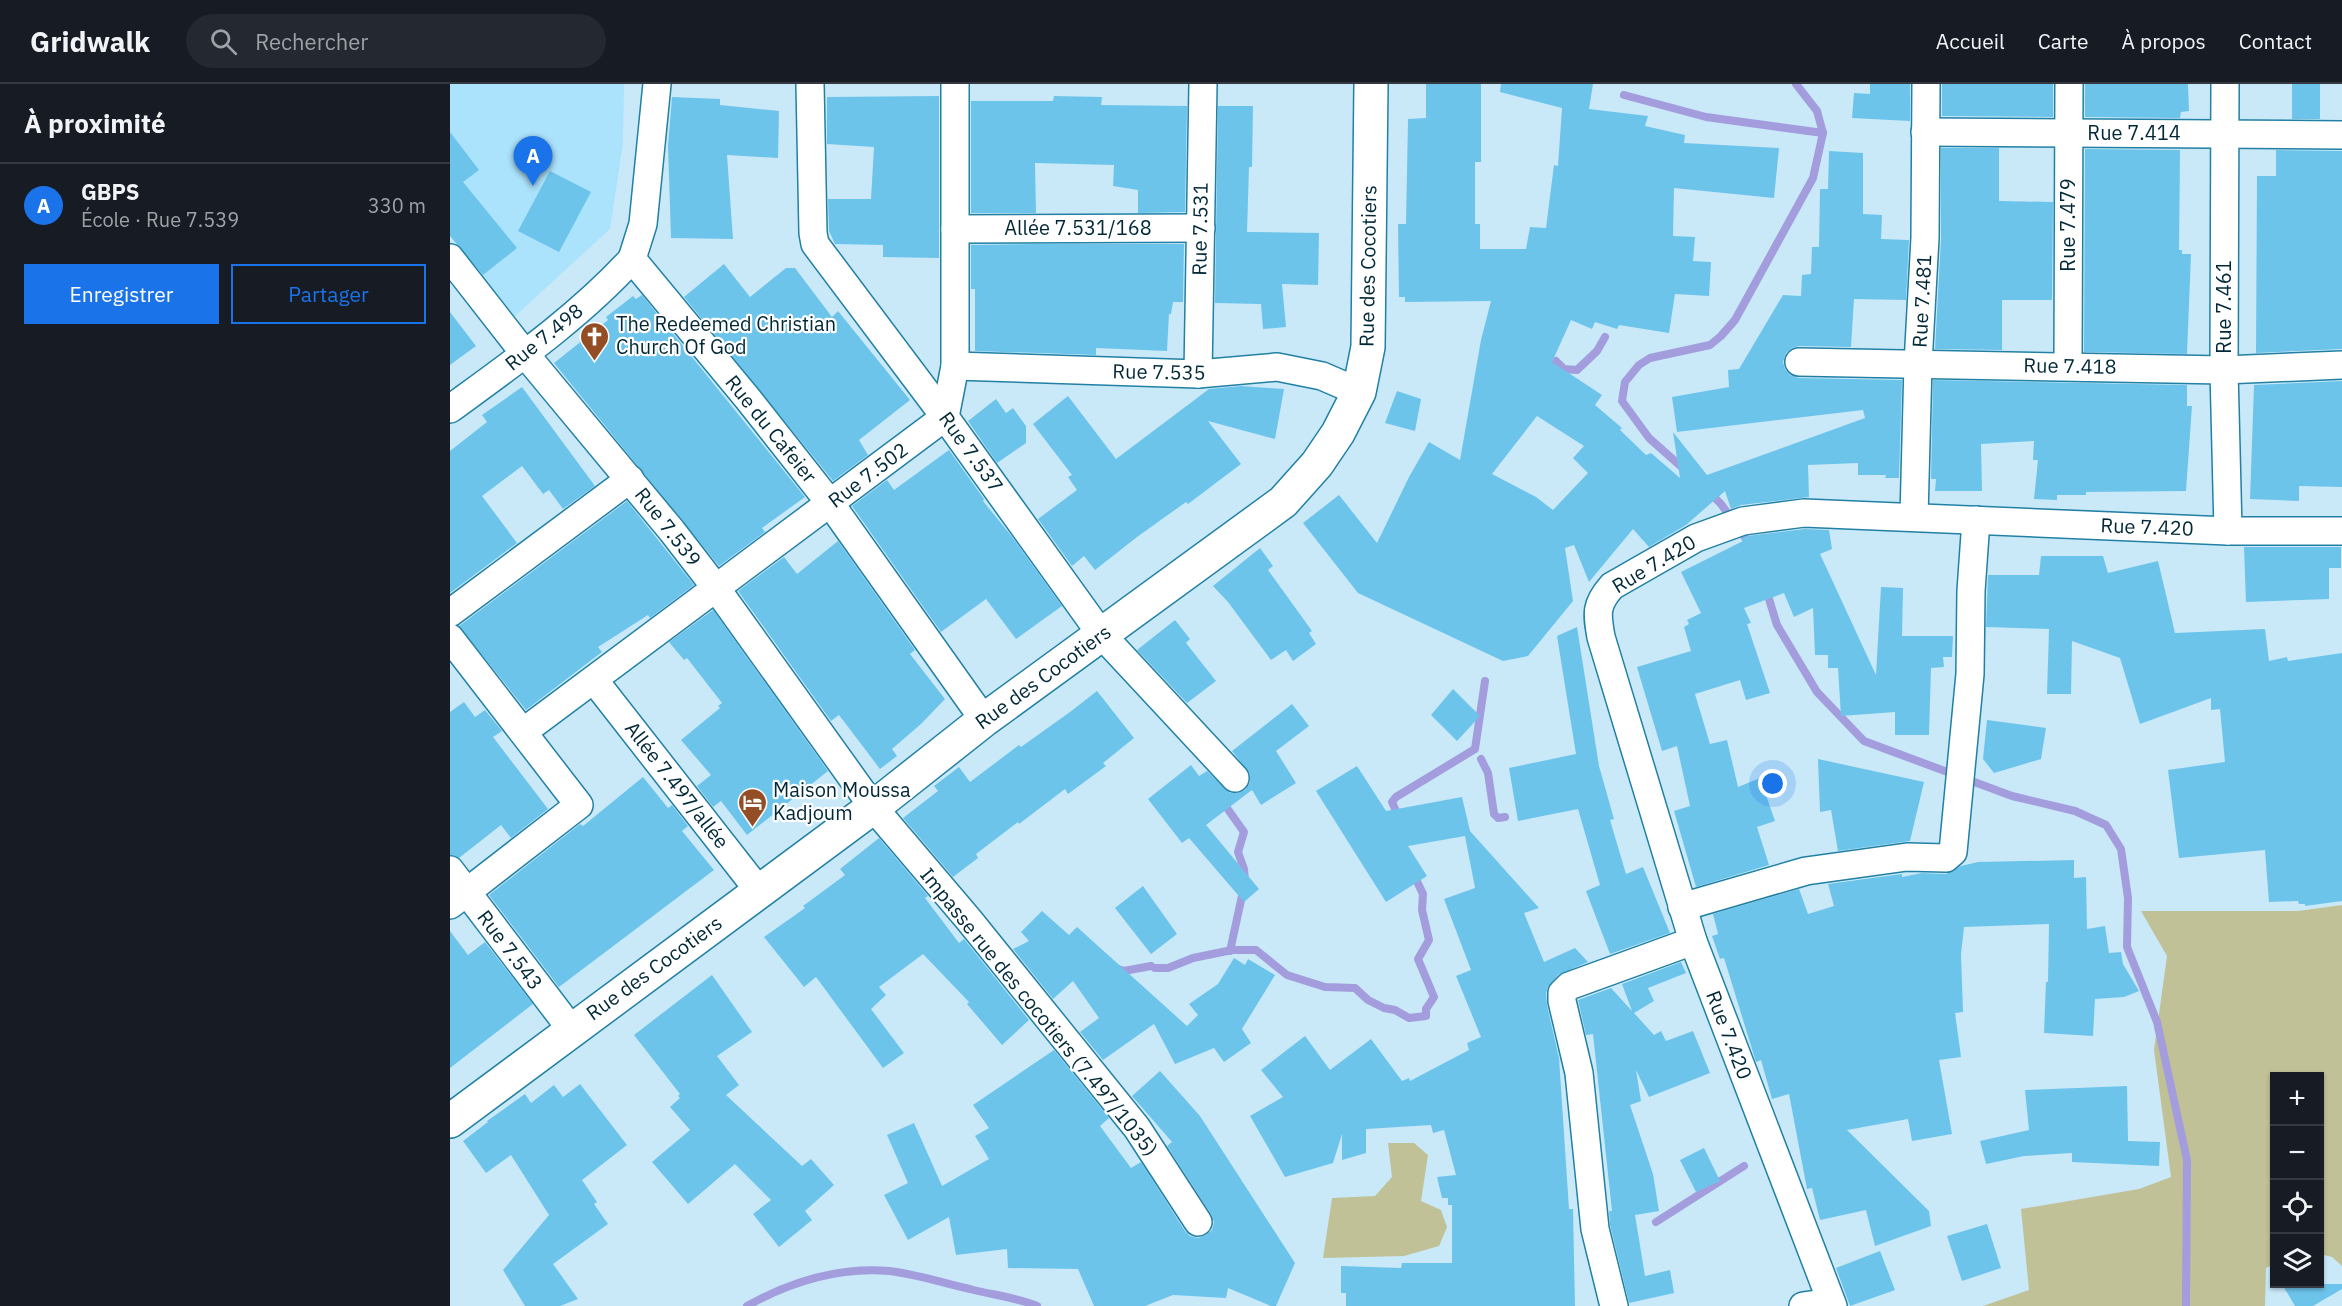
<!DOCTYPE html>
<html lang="fr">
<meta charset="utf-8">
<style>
body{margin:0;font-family:"IBM Plex Sans",sans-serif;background:#242831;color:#f1f3f6}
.controls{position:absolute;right:18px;bottom:18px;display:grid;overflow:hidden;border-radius:0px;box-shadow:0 2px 4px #0004}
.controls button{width:54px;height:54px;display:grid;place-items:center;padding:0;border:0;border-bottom:2px solid #363941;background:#171b24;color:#f1f3f6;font:30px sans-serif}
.you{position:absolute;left:1323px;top:700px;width:21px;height:21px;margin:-15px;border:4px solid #fff;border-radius:50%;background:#1a73e8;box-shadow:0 0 0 9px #1a73e833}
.badge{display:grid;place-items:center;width:39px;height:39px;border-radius:50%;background:#1a73e8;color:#fff;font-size:20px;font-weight:700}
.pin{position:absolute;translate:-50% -50px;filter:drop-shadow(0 2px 3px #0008)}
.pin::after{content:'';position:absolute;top:32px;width:21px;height:18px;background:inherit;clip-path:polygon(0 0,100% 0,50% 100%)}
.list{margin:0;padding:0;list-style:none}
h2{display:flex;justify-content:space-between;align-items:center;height:78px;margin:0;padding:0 24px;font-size:26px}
h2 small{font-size:20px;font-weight:400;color:#9ea1a6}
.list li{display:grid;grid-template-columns:39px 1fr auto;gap:18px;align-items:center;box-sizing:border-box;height:84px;padding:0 24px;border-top:2px solid #363941}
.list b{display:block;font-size:22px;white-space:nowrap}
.list p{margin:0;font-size:20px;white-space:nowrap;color:#9ea1a6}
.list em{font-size:20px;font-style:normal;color:#9ea1a6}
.actions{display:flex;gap:12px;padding:18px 24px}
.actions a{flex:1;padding:14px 0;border:2px solid #1a73e8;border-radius:0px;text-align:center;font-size:21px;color:#1a73e8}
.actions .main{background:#1a73e8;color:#fff}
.icon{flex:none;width:33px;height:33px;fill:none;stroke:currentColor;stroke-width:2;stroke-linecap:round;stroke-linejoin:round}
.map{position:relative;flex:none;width:1892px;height:1222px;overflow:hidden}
header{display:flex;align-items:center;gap:36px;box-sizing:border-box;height:84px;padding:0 30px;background:#171b24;border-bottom:2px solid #363941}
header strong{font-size:28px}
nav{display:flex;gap:33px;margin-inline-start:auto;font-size:21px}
.search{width:420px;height:54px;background:#242831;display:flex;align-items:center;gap:15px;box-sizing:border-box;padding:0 21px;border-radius:33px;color:#9ea1a6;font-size:22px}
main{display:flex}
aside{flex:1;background:#171b24}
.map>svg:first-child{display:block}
.built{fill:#abe2fc}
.green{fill:#c0c197}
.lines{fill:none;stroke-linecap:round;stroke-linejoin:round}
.stream{stroke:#a39cdd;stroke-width:8}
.building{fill:#6dc4eb;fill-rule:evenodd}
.street-casing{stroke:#2180a4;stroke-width:30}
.secondary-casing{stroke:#2180a4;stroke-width:36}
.street{stroke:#fff;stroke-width:27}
.secondary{stroke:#fff;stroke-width:33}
.labels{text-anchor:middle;stroke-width:4.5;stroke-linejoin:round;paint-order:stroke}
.street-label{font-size:20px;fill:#012837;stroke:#fff}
.poi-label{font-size:20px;fill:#012837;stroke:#fff;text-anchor:start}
</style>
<header>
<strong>Gridwalk</strong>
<div class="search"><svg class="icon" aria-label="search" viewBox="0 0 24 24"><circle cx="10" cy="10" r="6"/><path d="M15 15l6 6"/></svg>Rechercher</div>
<nav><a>Accueil</a><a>Carte</a><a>À propos</a><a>Contact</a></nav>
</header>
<main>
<aside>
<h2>À proximité<small></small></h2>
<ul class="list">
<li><span class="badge">A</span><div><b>GBPS</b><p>École · Rue 7.539</p></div><em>330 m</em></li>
</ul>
<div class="actions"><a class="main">Enregistrer</a><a>Partager</a></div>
</aside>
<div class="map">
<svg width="1892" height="1222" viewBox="0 0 1892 1222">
<rect width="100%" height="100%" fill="#c9e9f9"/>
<path class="built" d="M0,0H174L173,59L160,145L63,234L0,152Z"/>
<g class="green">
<path d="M1892,821V1182L1882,1173L1870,1170V992H1824V1180L1816,1184L1815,1222H1533L1579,1206L1571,1125L1689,1105L1721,1093L1704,966L1717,872L1691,827H1848Z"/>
<path d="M938,1059H964L978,1071L971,1117L991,1126L997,1143L989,1162L954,1172L873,1174L882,1114L925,1112L942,1093Z"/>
</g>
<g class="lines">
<g class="stream">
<path d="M1174,11L1256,33L1373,49"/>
<path d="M1106,277L1114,285L1127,286L1147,267L1155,253"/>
<path d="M1235,386L1199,354L1172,317L1175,298L1189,281L1200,274L1260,261L1271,252L1285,236L1363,94L1373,49L1367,27L1346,0"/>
<path d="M1260,409L1271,420L1301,462"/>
<path d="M1316,505L1327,541L1367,608L1414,657L1562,712L1625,727L1656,741L1671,765L1678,814L1677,863L1707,938L1737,1076L1736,1222"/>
<path d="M1031,675L1038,689L1044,730L1048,734L1055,733"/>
<path d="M772,717L794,748L788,768L794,785L795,798L780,867"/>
<path d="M949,734L942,718L946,713L1025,665L1035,597"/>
<path d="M665,884L674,887L701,882"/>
<path d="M705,884H718L743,874L782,866H806L837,891L875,903L905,904L918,916L934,924L945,926L959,934L976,932V925L984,913L968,875L979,856L972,826L973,810L963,789"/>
<path d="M1206,1138L1294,1082"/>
<path d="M297,1222C340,1198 389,1183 439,1187C466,1190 493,1199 520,1205C542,1211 566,1213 587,1222"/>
</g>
</g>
<g class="building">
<path d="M976,0H1031V78H1025V140H1030V165H1076L1080,143L1096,144L1104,81L1108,82L1112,24L1050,8L1051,0H1143L1139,25L1198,32L1195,42L1235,51L1234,59L1329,64L1324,114L1224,104L1223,152L1245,153L1243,177L1261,178L1259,212L1225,210L1219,249L1169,241L1167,245L1145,238L1142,245L1121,236L1102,278L1152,311L1145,321L1172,344L1170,346L1196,371L1201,369L1230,394L1223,348L1257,391L1415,334L1413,326L1227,348L1222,313L1279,303L1278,286L1289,285L1333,211L1351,212L1352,191L1361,190L1362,163H1369L1370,105H1378L1379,67L1413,69V130L1432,131L1431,155L1459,156L1456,216L1404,215L1401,263L1349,262L1342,264L1336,269L1333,278L1335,285L1340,291L1349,294L1452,296L1449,394H1435L1436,391H1408V379L1358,381L1359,413L1291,421L1281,425L1275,407L1236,441L1199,463L1183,445L1139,498L1124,461L1115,464L1123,517L1078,572L1053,577L908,509L853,439L889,411L927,459L959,393L979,358L1010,376L1031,256L1041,217L955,218V213H949L948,140H956L958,35L976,34ZM1087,332L1134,362L1123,374L1138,389L1103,426L1086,413L1042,390Z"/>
<path d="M1420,0H1460V37L1402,34L1404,9L1420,10Z"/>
<path d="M1492,0H1603V33L1492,32Z"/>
<path d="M1635,0H1738L1739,27L1731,28L1730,34L1635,33Z"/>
<rect x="1842" y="0" width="28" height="35"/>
<path d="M489,12V174L433,173V161L385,160L379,147L378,115H421L424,63L377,60V13Z"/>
<path d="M604,12L652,13L651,21L737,22L735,128L688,129V106L663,102L664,81L585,79L586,129H521V17H603Z"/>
<path d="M222,13L270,15V21L329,27L328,74L277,71L283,155L221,154L218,62Z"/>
<path d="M768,22H803L802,83H799L797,148L869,149L868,201L832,200L836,243L813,245L811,220L765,219Z"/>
<path d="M0,48L29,86L13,98L67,164L33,191L0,152Z"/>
<path d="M1491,64H1549V117L1603,118L1602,216H1552V266L1485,265L1491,155Z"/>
<path d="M1635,65L1730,66L1729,166H1732V170H1741L1737,270L1634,268Z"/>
<path d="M1826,66L1892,67V265L1806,269L1807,92H1826Z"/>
<path d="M100,87L141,108L109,168L68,147Z"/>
<path d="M586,160H734L733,218H723L721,230H719L717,267L646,264V271L525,267V205H521V161Z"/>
<path d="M274,180L300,213L336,184H345L382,233L388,227L460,316L409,356L418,371L383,397L234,213Z"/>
<path d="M192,211L355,413L312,444L315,448L269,482L104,279L158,236L156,233L183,212L186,215Z"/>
<path d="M0,228L26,262L0,281Z"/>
<path d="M1483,296L1737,301V322H1742L1736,407L1636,408V411H1607V416L1584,415L1588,376H1583L1584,357L1531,360L1532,407H1485L1486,395H1481Z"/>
<path d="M1892,297V403L1849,402V417L1800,415L1804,301Z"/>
<path d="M791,302L834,305L825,355L758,337L791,380L738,420L736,418L687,453L645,486L634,472L622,482L588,435L627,406L618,393L622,391L583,340L618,312L666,375L759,305Z"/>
<path d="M72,303L145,402L113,425L99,406L93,410L72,382L32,412L67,459L0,509V367L37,338L32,331Z"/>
<path d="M947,307L971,315L965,347L935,339Z"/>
<path d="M546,315L556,329L563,324L576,342V359L547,379L518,337Z"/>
<path d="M499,366L534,415L533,417L563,454L612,522L566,555L536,515L491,548L402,422L437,396L444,406Z"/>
<path d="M177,417L244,501L200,534L198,531L148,563L152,568L76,626L9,542Z"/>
<path d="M1355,445L1379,446L1382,465L1370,470L1426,591L1431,503L1453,504L1452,552H1503L1502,573H1493L1494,583L1481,584L1479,651H1445V628L1391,632L1388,584H1378V571H1365L1363,524L1344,533L1334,509L1294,524L1301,539L1297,540L1320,609L1296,616L1290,596L1245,610L1260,660L1277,656L1288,703L1310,694L1325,737L1307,743L1319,781L1246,803L1224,727L1240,722L1227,662L1212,667L1187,583L1241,567L1234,543L1239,540L1237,536L1251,529L1231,488L1293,457L1292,454L1297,452Z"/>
<path d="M388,457L465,566L460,570L495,615L471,640L442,665L447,672L430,685L389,631L381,637L288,507L334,473L347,490Z"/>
<path d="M1794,463H1891V484H1879V515L1796,518Z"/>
<path d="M810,464L823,482L818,486L862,547L859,549L866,560L843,577L836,566L821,576L778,518L763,502Z"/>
<path d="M1591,472H1653L1658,489L1708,477L1725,549L1815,545L1819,577L1837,573L1838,577L1892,569V817L1855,822V820H1849L1848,817L1819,818L1815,766L1729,774L1718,686L1775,678L1770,625L1761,626V614L1690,640L1670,574L1622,557L1621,610H1597L1599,545L1536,543L1538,491H1589Z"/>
<path d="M263,526L378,687L297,751L271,717L263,723L247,702L261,691L231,656L270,624L268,622L272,619L237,574L234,576L219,558Z"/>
<path d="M725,536L740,555L736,559L766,597L737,619L687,566Z"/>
<path d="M1127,543L1149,682L1164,735L1160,736L1176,790L1193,783L1220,849L1160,870L1136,807L1150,801L1128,725L1068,737L1059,684L1126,670L1107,552Z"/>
<path d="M1003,605L1030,632L1007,657L981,631Z"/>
<path d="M647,607L684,654L653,679L656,682L618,710L615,705L569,740L568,738L526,770L528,774L503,793L453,734L488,707L484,702L509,683L520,698L569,661L571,663L620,628Z"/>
<path d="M14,618L25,633L35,626L52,647L43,653L98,725L61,754L51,741L9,774L0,771V628Z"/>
<path d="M842,620L859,642L826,667L846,699L811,721L802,706L756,741L809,805L794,818L739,754L732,759L698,715L741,681L749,692L757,687L780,709H788L795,706L800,698V690L782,667Z"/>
<path d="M1537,636L1596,644L1591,675L1544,689L1533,675Z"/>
<path d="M1368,675L1474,698L1460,757L1388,767L1381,726L1370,728Z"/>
<path d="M907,682L936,727L1012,713L1020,747L1089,824L1074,829L1094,878L1125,864L1138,878L1108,891L1098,903L1096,909L1097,921L1109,974L1119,1125H1123L1125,1222H896V1209H891V1182L951,1184L952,1179H1002V1121H998V1114H992L987,1093L1006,1091L994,1046L983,1049L981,1041L916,1045V1069L892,1076V1050L883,1079L835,1093L800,1032L833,1013L811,986L855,952L880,986L921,955L952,997L959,994L960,997L1019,966L1017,959L1031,953L1006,892L1021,886L994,815L1025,804L1015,752L958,762L977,792L936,818L866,707Z"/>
<path d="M193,693L218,724L222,721L238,742L232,747L264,786L109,903L39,811L130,740L133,742Z"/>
<path d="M429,754L478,812L475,814L509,859L514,855L579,936L552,961L517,920L519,918L473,870L429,903L436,911L421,925L454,969L433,984L366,893L354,903L314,853L355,824L353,822L395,791L390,785Z"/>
<path d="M1624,776V794L1636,793L1637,845L1655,842L1659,869L1671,868L1673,880L1689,907L1674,913L1645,915L1643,952L1594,949L1596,898H1598L1599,840L1514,843L1511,870L1513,928L1505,929L1511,973L1489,976L1502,1050L1462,1057L1458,1035L1397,1046L1479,1127L1481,1142L1425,1162L1416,1126L1370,1136L1362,1104L1357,1105L1339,1010L1322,1015L1311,976L1306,978L1274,874L1270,875L1262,852L1268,850L1263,830L1349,805L1358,830L1384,822L1378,800L1452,790V793L1472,789L1496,790L1511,782L1528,778Z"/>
<path d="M693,802L727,850L701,870L665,824Z"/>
<path d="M592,827L619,851L627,843L737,942L748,931L739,920L768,900L784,874L795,881L798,875L825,891L792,945L801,959L774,978L764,964L725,980L704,940L653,976L630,948L649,934L623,897L603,915L563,865L579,857L571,848Z"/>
<path d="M0,847L18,871L35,858L83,920L0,984Z"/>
<path d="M1231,878L1236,889L1198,904L1204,917L1184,929L1204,951L1211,947L1216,957L1243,947L1260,989L1199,1013L1186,986L1191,1017L1180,1021L1203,1090L1209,1127L1185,1131L1195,1192L1220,1186L1224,1209L1179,1219L1160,1141L1159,1127H1162L1143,950L1136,951L1128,916L1161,904L1182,927L1172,900Z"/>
<path d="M262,891L302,948L267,972L289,1001L276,1011L352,1082L361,1075L384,1101L355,1127L362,1136L329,1163L303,1130L321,1116L285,1080L238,1120L202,1078L240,1046L220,1023L230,1014L228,1012L230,1010L184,951Z"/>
<path d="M604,966L659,1034L650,1042L681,1084L691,1078L735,1147L740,1152L748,1154L756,1151L762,1146L764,1138L761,1130L717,1062L722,1058L682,1012L710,987L750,1032L845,1179L826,1222H821L778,1204L776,1214L723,1211L695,1222H644L628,1185L558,1184L557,1165L506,1171L499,1133L458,1156L434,1111L458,1099L437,1051L464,1039L492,1102L539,1075L525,1052L539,1044L523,1021Z"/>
<path d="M130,1000L177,1061L132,1096L147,1118L144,1120L158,1140L103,1180L128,1215L110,1222H75L53,1186L99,1131L61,1071L36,1089L13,1057L38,1038L37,1037L75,1010L81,1019L104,1001L113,1013Z"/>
<path d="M1677,1002L1678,1057L1710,1058L1709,1082L1622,1078V1069L1574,1072L1536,1080L1530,1057L1579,1046L1575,1006Z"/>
<path d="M1254,1064L1270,1097L1246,1108L1230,1076Z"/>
<path d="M1537,1140L1551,1184L1512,1197L1497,1152Z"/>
<path d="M1430,1167L1445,1206L1400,1222L1386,1184Z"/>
<path d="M1832,1200H1892V1205L1863,1222H1845Z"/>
</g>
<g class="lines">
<defs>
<g id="street">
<path d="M207,0L193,140L182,175L298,315L380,419L534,636"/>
<path d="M360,0L363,149L365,160L495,333L651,550L785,694"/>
<path d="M1775,0L1774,286L1778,447"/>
<path d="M1475,48L1892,51"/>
<path d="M505,145L751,144"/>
<path d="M0,174L75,270L222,447L266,504L423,723L519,836L687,1044L748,1138"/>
<path d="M1349,278L1774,286L1892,281"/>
<path d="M505,282L748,290L827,283L872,292L909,308"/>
<path d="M1618,282L1619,0"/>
<path d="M748,290L753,0"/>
<path d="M0,325C63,279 129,233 182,175"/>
<path d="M1464,433L1468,280L1475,154L1476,0"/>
<path d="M0,529L180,395"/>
<path d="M0,554L129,721L0,821"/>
<path d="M144,596L309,807"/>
<path d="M73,648L495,333L505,282V0"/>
<path d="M0,786L121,945"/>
<path d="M1232,823L1356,787L1457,773L1496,774L1503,768L1520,590L1521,507L1526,436"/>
<path d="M1164,1222L1145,1145L1129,989L1112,917V909L1119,902L1243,857"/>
<path d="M1353,1222L1381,1218"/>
<path d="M1383,1222L1243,857L1151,553C1147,530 1145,521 1162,502L1246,454L1293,437L1354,429L1778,447H1892"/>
</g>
<path id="secondary" d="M0,1037L434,715L534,636L833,418L867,380L888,349L909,308L918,263L921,0"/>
</defs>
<use href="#street" class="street-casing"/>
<use href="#secondary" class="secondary-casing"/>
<use href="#street" class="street"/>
<use href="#secondary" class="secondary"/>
</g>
<defs>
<symbol id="church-pin" viewBox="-11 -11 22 30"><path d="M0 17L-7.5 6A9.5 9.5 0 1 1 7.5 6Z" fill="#944e25" stroke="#fff"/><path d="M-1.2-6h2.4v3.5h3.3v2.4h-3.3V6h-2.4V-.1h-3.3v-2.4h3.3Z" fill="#fff"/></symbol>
<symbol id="hotel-pin" viewBox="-11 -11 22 30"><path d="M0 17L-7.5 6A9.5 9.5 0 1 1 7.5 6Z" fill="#944e25" stroke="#fff"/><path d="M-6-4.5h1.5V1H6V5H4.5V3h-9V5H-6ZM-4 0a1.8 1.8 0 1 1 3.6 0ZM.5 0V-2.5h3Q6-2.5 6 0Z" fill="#fff"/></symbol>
</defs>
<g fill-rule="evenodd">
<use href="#church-pin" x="128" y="236" width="33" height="45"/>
<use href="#hotel-pin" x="286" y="702" width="33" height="45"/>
</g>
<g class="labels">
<g class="street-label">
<text x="1684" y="56">Rue 7.414</text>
<text transform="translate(1618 141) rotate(-90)" y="7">Rue 7.479</text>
<text x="628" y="151">Allée 7.531/168</text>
<text transform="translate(750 145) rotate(-89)" y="7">Rue 7.531</text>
<text transform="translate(918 182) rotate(-89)" y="7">Rue des Cocotiers</text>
<text transform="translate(1472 217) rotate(-87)" y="7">Rue 7.481</text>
<text transform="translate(1774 223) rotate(-90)" y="7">Rue 7.461</text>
<text transform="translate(94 253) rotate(-39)" y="7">Rue 7.498</text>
<text transform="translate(1620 282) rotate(1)" y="7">Rue 7.418</text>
<text transform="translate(709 288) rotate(1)" y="7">Rue 7.535</text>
<text transform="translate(321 345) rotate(51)" y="7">Rue du Cafeier</text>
<text transform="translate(521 368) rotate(54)" y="7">Rue 7.537</text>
<text transform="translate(418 391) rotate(-37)" y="7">Rue 7.502</text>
<text transform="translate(218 443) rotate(52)" y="7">Rue 7.539</text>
<text transform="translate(1697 443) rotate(2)" y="7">Rue 7.420</text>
<text transform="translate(1204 480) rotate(-31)" y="7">Rue 7.420</text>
<text transform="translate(593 593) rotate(-36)" y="7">Rue des Cocotiers</text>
<text transform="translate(227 701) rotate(52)" y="7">Allée 7.497/allée</text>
<text transform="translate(60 866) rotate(53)" y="7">Rue 7.543</text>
<text transform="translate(204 884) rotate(-36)" y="7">Rue des Cocotiers</text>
<text transform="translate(589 928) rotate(51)" y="7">Impasse rue des cocotiers (7.497/1035)</text>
<text transform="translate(1279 951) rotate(69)" y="7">Rue 7.420</text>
</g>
<g class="poi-label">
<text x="166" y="247">The Redeemed Christian<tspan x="166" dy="23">Church Of God</tspan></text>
<text x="323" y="713">Maison Moussa<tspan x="323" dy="23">Kadjoum</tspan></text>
</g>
</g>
</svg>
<div class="controls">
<button>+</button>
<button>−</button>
<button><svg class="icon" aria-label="locate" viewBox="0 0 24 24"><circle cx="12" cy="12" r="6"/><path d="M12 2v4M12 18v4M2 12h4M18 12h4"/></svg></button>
<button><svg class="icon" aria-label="layers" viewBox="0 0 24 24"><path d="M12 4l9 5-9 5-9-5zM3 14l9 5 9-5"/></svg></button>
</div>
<div class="you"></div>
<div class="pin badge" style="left:83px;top:102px">A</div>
</div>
</main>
